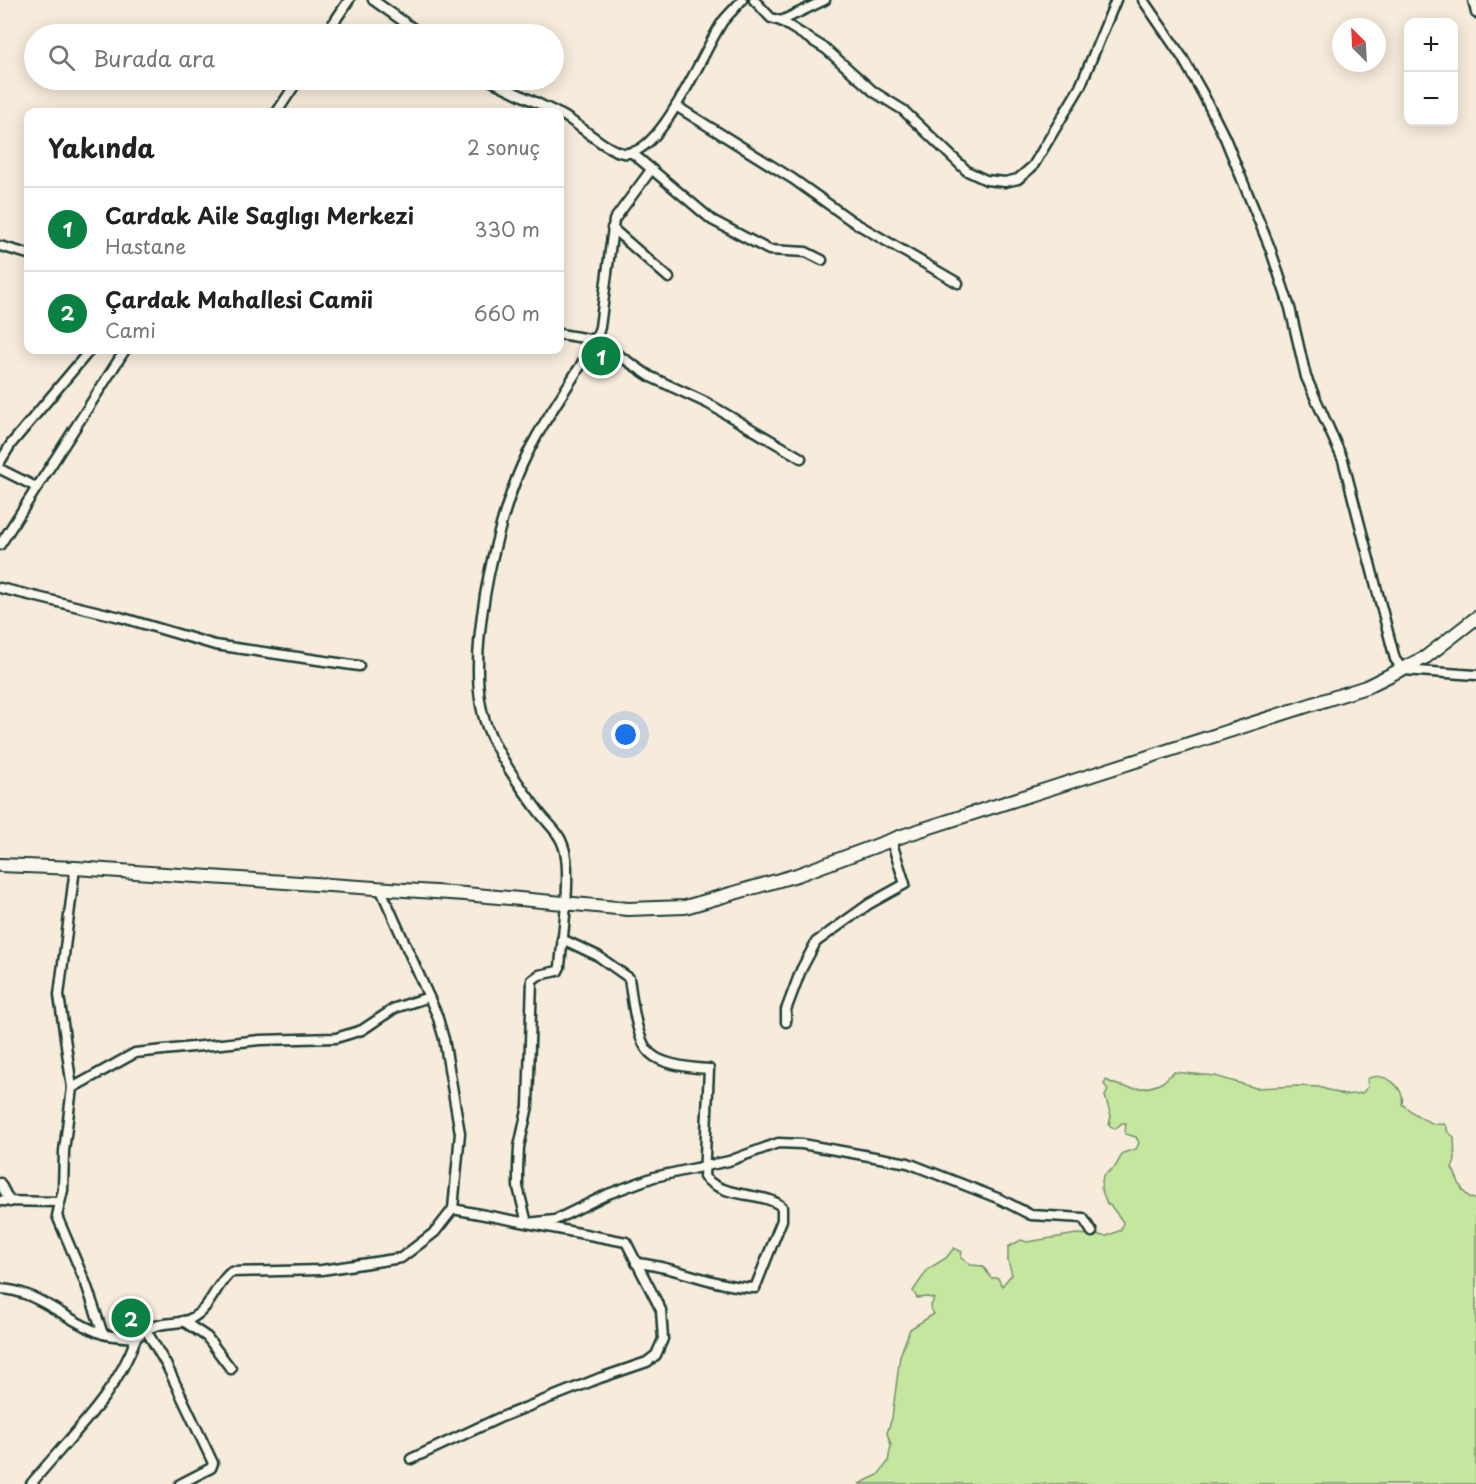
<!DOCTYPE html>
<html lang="tr">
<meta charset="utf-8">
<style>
body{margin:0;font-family:"Playpen Sans",sans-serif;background:#f6f6f6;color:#222}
.controls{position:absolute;right:18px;top:18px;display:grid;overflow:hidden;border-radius:12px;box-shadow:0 3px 15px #0003}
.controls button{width:54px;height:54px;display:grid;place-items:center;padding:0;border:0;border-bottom:2px solid #e0e0e0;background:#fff;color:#222;font:30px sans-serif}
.compass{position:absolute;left:1332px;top:18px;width:54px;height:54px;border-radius:50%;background:#fff;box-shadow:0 3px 15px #0003;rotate:336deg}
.you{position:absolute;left:626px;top:735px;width:21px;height:21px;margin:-15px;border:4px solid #fff;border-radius:50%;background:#1a73e8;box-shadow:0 0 0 9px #1a73e833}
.badge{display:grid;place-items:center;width:39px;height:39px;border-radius:50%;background:#0b8043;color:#fff;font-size:20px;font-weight:700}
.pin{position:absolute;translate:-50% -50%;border:3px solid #fff;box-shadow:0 2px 6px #0006}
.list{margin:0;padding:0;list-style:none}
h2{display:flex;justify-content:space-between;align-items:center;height:78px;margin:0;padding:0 24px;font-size:26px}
h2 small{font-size:20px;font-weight:400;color:#767676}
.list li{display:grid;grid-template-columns:39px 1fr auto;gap:18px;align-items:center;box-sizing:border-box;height:84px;padding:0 24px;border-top:2px solid #e0e0e0}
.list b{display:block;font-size:22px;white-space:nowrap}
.list p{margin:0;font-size:20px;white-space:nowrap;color:#767676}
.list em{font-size:20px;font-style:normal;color:#767676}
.icon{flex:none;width:33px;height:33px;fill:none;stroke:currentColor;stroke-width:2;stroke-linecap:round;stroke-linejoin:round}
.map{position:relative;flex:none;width:1476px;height:1484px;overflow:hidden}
.search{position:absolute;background:#fff;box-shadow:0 3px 15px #0003;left:24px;top:24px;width:540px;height:66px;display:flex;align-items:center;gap:15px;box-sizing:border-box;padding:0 21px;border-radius:33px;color:#767676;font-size:22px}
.panel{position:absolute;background:#fff;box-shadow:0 3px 15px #0003;left:24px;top:108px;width:540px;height:246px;border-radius:12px}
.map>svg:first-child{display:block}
.green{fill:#c4e69f;stroke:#72926a;stroke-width:1.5}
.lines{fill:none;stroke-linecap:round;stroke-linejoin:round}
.street-casing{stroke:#1f3d34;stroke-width:13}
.secondary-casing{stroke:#1f3d34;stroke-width:16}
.street{stroke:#fbf7ec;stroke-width:8}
.secondary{stroke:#fbf7ec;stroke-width:12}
</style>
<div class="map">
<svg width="1476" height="1484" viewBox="0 0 1476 1484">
<rect width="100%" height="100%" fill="#f7ebdb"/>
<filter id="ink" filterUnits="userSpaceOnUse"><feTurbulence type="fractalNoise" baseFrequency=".0167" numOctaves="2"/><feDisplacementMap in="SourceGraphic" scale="12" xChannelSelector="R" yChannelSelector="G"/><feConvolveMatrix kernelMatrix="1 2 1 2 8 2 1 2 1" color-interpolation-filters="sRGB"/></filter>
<g filter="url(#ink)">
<path class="green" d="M1174,1072L1215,1076L1256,1088L1298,1086L1319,1087L1344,1095L1362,1093L1368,1087L1367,1079C1382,1070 1406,1086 1402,1104C1411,1112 1431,1127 1444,1124L1447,1127V1131L1454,1137L1455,1161L1452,1168C1460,1181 1459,1194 1476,1200V1484H859L878,1475L888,1462L891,1445L887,1433L892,1418L900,1356L910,1329L934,1314L930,1308L934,1299L928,1297L917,1298L913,1291L928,1269L946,1258L954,1248L962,1252L961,1258L971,1265L983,1266L991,1278H998L1002,1286L1012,1274L1008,1261V1247L1021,1240L1027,1242L1077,1234L1107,1236L1121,1230L1123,1222L1111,1206L1107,1204L1101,1188L1103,1176L1115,1167L1123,1153L1136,1149L1139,1143L1136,1137L1125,1134L1126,1123H1122L1115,1129L1109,1125L1111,1116L1105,1096L1108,1090L1104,1084L1106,1080C1122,1089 1146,1092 1163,1082C1168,1078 1169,1075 1174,1072Z"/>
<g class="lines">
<defs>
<g id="street">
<path d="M373,0L421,34"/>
<path d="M754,0L771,18L781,21L825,0"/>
<path d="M1143,0L1182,57L1203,94L1225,138L1270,248L1290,308L1306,377L1343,460L1395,659L1403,670L1476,675"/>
<path d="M1473,0L1476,13"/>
<path d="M781,21L826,49L874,92L903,110L967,171L986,180L1005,182L1018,179L1033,166L1080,87L1116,0"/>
<path d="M326,34L349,0"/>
<path d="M489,80L556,112"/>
<path d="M676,106L793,179L852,221L958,283"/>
<path d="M277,112L298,80"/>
<path d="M560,114C579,123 603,149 623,153C661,159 704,48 723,21C729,14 736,7 742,0"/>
<path d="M631,152L712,220L769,250L806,252L822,260"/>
<path d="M612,228L669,278"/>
<path d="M0,246L28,254"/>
<path d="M560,334L596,340L651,377L707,403L801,458"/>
<path d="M0,462L11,444L90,350"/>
<path d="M0,469L36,487"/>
<path d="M0,545L125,350"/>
<path d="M0,588L120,617L215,645L359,666"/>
<path d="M75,868L59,995L72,1088L64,1151L63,1190L57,1216L86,1284L103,1334"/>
<path d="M562,939L598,956L629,978C632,997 636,1042 651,1054C663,1065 693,1068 709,1069L704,1177C727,1200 765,1191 782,1207V1220L755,1288C714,1287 676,1266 636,1263"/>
<path d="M786,1022V1010L801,970L816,942L869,904L905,884L891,840"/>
<path d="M72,1088L135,1053L260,1040L336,1038L362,1030L395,1008L429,997"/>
<path d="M0,1183L10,1202"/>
<path d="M0,1201L59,1202"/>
<path d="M453,1209L527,1223L555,1220L608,1194L654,1177L729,1161L778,1143L802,1144L908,1163L1000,1199L1031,1215L1083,1218L1092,1232"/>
<path d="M0,1289C38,1290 68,1323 103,1334C113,1337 126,1337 136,1338"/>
<path d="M183,1321L207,1337L231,1369"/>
<path d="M146,1330L167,1366L213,1463L211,1468L180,1484"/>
<path d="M411,1459L499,1418L600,1378L647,1362L656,1355L663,1339L661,1310L626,1242L527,1223L518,1187V1168L519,1147L528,1106L532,980L539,975L558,971L560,967C562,937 573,870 563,845C559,832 547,823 539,812C520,786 499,758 487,727C462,664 495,526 522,465C542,421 572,382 596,340L600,327L614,220L651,170"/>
<path d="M31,1484C69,1437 116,1396 136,1338C158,1317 174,1328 192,1318C211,1308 215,1285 231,1272L322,1270L401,1258L435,1232L453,1209L460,1133L444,1039L437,1015L381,890"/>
</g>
<path id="secondary" d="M0,865L75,868L465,894L628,909L685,907L797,875L905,835L1366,687L1426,657L1476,618"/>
</defs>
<use href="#street" class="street-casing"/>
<use href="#secondary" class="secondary-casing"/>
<use href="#street" class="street"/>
<use href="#secondary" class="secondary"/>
</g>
</g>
</svg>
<div class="controls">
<button>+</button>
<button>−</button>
</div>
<svg class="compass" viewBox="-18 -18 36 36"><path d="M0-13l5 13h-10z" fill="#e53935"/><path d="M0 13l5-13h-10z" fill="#767676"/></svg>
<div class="you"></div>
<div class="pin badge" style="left:601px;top:356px">1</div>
<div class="pin badge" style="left:131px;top:1318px">2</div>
<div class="search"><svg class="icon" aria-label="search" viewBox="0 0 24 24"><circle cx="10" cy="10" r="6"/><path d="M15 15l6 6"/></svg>Burada ara</div>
<section class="panel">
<h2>Yakında<small>2 sonuç</small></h2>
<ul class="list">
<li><span class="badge">1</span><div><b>Cardak Aile Saglıgı Merkezi</b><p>Hastane</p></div><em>330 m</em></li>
<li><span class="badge">2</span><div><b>Çardak Mahallesi Camii</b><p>Cami</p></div><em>660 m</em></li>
</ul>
</section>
</div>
